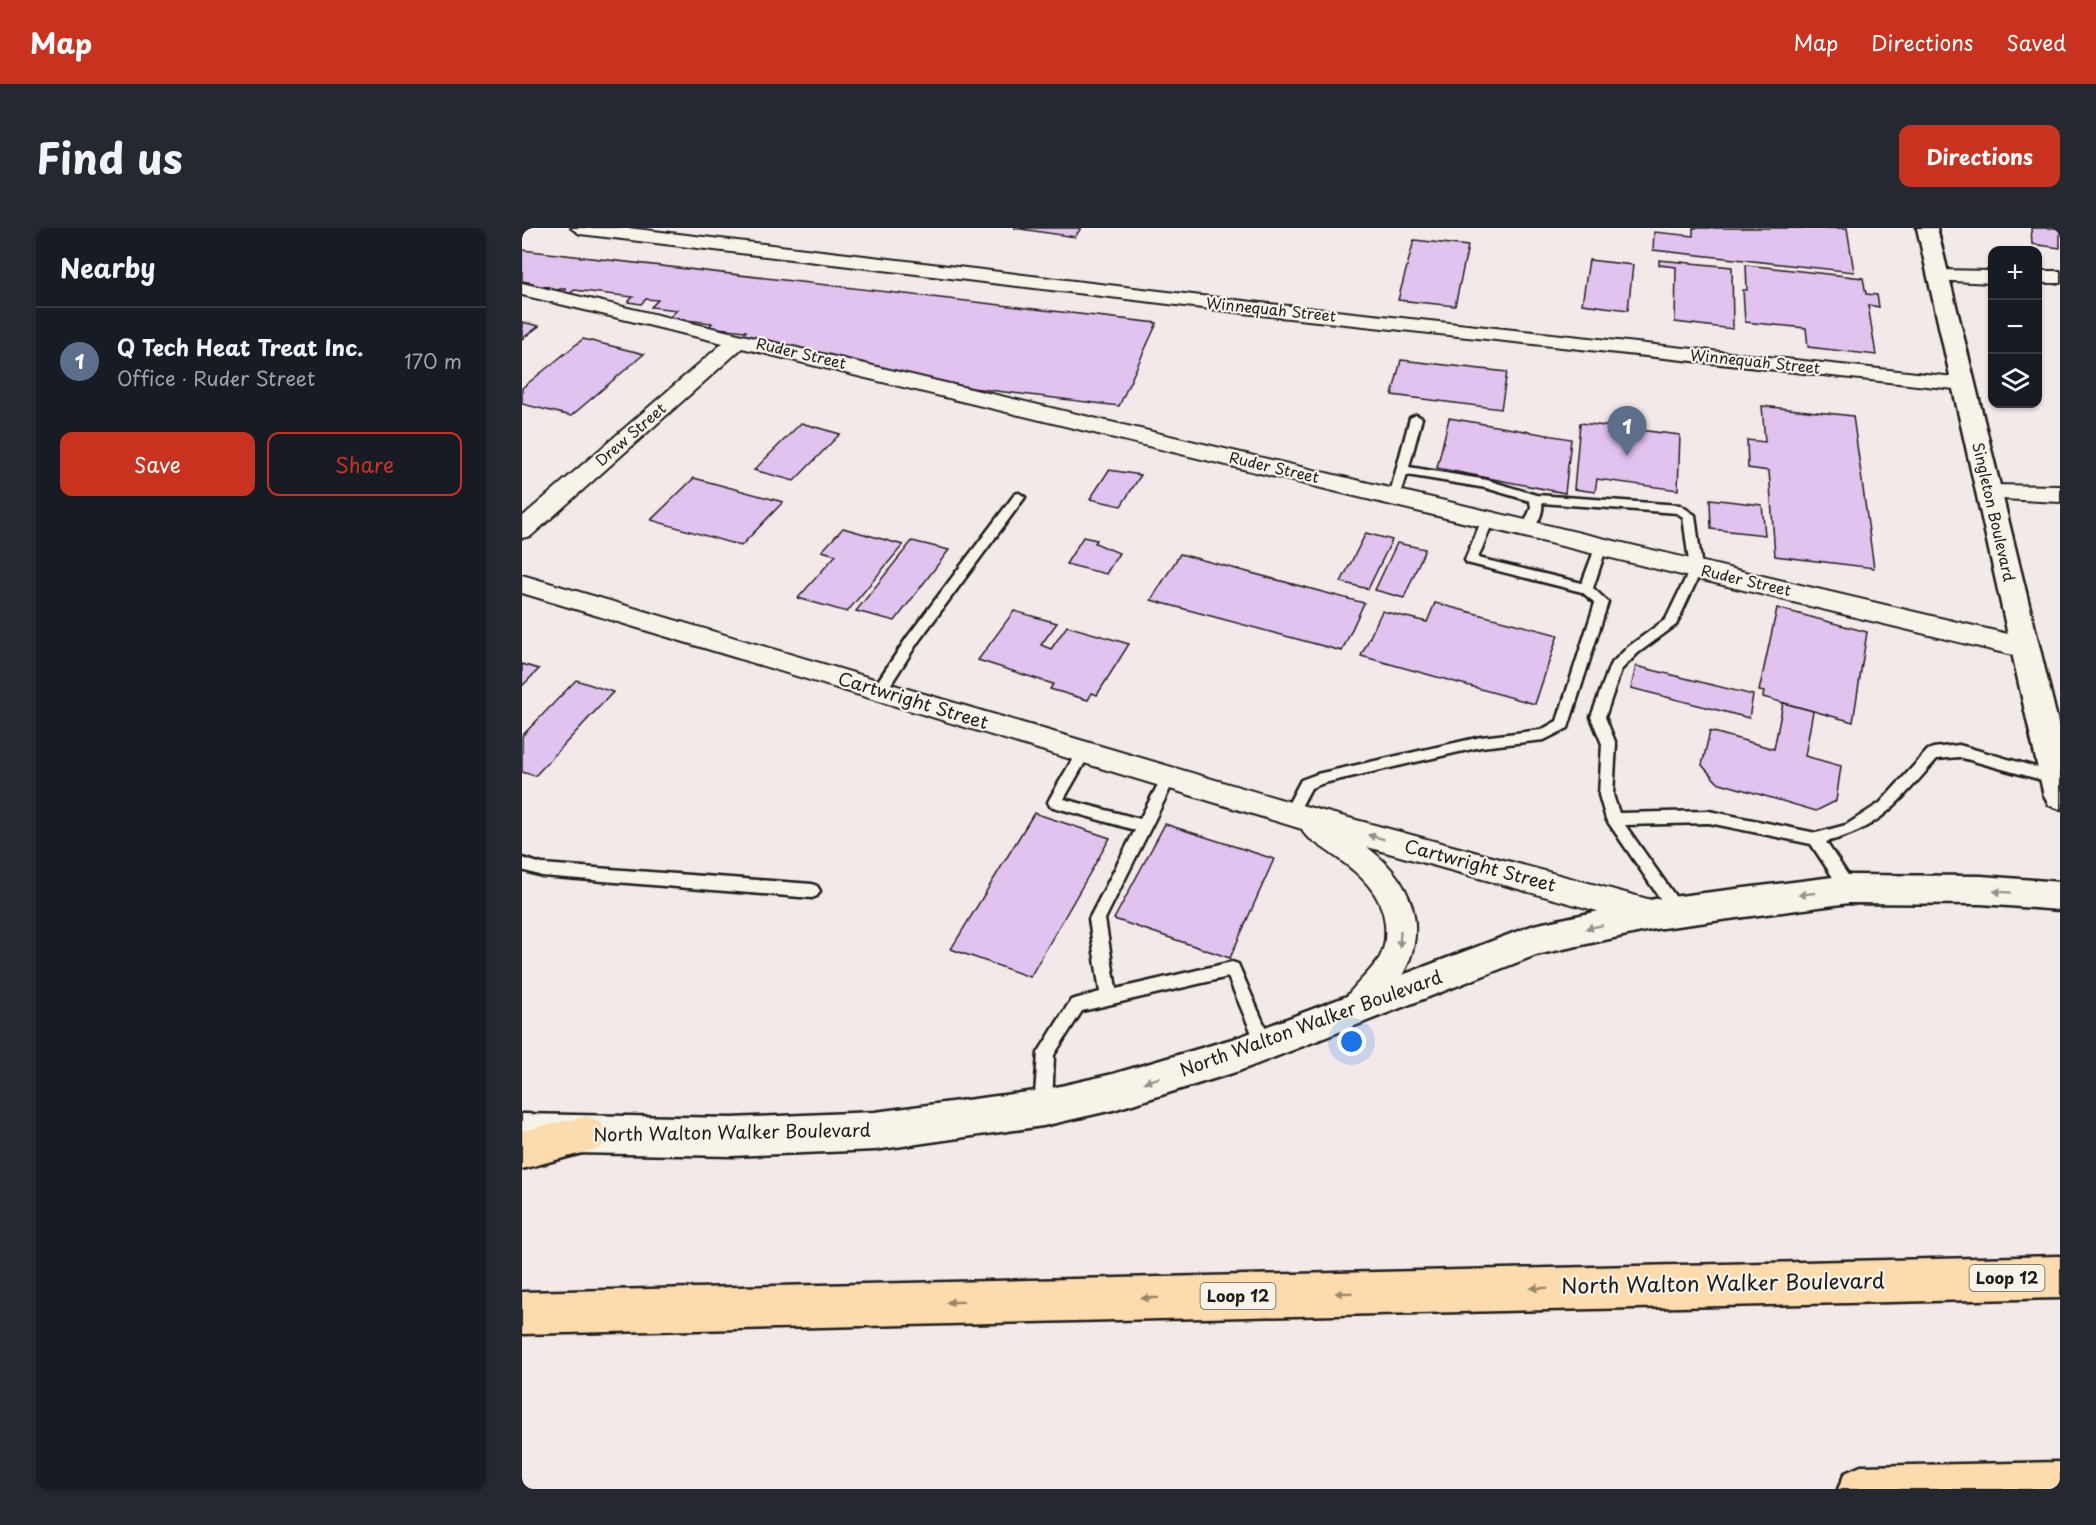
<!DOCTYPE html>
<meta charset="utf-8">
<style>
body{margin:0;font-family:"Playpen Sans",sans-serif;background:#242831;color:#f1f3f6}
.controls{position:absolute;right:18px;top:18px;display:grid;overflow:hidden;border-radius:12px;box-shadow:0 2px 4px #0004}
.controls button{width:54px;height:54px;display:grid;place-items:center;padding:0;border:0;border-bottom:2px solid #363941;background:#171b24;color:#f1f3f6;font:30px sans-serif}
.you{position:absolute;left:830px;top:814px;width:21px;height:21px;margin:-15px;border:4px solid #fff;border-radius:50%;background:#1a73e8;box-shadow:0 0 0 9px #1a73e833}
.badge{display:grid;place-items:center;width:39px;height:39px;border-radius:50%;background:#c8321e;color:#fff;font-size:20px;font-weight:700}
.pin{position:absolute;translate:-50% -50px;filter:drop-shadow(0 2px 3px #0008)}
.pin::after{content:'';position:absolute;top:32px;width:21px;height:18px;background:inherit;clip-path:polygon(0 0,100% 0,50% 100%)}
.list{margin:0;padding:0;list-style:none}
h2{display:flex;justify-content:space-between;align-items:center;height:78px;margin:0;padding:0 24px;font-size:26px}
h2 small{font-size:20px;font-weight:400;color:#9ea1a6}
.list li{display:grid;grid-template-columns:39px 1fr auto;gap:18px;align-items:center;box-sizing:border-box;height:108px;padding:0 24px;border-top:2px solid #363941}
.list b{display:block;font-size:22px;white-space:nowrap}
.list p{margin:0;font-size:20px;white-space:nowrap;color:#9ea1a6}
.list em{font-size:20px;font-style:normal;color:#9ea1a6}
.actions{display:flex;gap:12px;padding:18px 24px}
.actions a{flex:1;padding:14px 0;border:2px solid #c8321e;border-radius:12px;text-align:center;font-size:21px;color:#c8321e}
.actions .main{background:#c8321e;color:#fff}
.icon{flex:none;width:33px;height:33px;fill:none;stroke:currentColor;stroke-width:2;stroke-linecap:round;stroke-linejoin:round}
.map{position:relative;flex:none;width:1538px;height:1261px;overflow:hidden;border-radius:12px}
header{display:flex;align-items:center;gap:36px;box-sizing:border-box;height:84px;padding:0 30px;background:#c8321e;color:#fff}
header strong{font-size:28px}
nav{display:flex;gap:33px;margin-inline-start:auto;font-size:21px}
.intro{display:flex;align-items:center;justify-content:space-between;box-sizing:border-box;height:144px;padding:0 36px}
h1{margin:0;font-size:42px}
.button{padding:15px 27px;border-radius:12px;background:#c8321e;color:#fff;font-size:21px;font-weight:700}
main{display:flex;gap:36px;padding:0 36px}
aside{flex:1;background:#171b24;border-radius:12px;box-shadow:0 2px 4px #0004}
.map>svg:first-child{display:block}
.building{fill:#e2c2ef;stroke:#1c1c1c;stroke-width:1.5}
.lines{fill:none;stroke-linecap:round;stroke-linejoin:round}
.service-casing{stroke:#1c1c1c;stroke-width:5}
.minor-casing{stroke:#1c1c1c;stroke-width:4}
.tertiary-casing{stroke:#1c1c1c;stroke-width:5}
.secondary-casing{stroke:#1c1c1c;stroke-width:5}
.motorway-casing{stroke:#1c1c1c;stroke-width:5}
.service{fill:#f7f3e8;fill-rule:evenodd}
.minor{fill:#f7f3e8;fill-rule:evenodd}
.tertiary{fill:#f7f3e8;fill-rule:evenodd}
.secondary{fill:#f7f3e8;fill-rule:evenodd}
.motorway{fill:#fedbac;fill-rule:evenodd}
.oneway{fill:#94928c}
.oneway2{fill:#98856b}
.labels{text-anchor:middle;stroke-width:4.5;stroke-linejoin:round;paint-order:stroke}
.far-street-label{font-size:15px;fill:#1c1c1c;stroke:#f7f3e8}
.shield{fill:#f7f3e8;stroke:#5e5c59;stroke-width:1.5}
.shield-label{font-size:16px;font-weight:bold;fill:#1c1c1c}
.street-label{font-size:18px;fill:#1c1c1c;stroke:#f7f3e8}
.near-street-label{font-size:21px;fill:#1c1c1c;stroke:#f7f3e8}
</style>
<header>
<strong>Map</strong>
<nav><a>Map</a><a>Directions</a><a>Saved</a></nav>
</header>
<div class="intro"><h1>Find us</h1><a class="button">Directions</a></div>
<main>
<aside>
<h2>Nearby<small></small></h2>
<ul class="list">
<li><span class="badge" style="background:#5c6f8a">1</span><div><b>Q Tech Heat Treat Inc.</b><p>Office · Ruder Street</p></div><em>170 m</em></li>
</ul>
<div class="actions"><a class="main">Save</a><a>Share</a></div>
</aside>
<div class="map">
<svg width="1538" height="1261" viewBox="0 0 1538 1261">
<rect width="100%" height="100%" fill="#f3e9e9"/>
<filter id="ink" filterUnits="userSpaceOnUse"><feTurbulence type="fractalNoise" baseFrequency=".0167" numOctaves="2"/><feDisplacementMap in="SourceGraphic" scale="12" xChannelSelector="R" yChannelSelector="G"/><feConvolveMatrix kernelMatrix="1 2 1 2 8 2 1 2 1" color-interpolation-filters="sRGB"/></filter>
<g filter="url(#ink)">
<g class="building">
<path d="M492,0H559L553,9Z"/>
<path d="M1171,0H1325L1332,44L1131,22L1132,4L1171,8Z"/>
<path d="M1509,0H1538V20L1510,16Z"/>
<path d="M892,12L946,18L933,78L876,72Z"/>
<path d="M0,22L635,95L597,178L450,160L219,109L224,103L187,99L190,95L147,90L155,82L129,79L136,72L124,71L119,76L106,74L111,69L52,62L48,66L41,65L44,61H38L32,64L24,63L27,59L8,58L11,55L0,53Z"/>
<path d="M1067,32L1111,37L1106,82L1060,76Z"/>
<path d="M1137,32L1210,39L1211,101L1153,94L1154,39L1137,37Z"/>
<path d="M1224,37L1341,50L1344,66L1355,67L1357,79L1346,77L1354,127L1286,119L1284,100L1223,94L1221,62H1225Z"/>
<path d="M0,94L17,98L0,111Z"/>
<path d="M61,111L122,126L49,188L0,176V160Z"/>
<path d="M879,132L985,144L979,181L870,167Z"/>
<path d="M1240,178L1331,188L1352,340L1253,328L1247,243L1226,240L1225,212L1243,214Z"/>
<path d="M927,190L1049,211L1043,265L915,240Z"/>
<path d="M279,195L318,206L272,253L232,242Z"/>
<path d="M1058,195L1158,207L1156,262L1075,251L1073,264L1052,261Z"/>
<path d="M587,242L619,247L599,278L568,271Z"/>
<path d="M172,250L261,274L219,318L129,292Z"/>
<path d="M1188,271L1240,277L1243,307L1189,301Z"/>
<path d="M321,300L381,317L325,384L276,370L314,327L300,323Z"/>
<path d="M844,305L870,312L846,361L819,354Z"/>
<path d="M561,309L575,312L573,315L597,325L584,346L544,336Z"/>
<path d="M390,313L427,322L373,393L334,383Z"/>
<path d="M875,315L903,321L882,370L853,362Z"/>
<path d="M658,326L842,375L820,423L629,372Z"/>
<path d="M913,375L1036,407L1013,476L839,428L860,383L905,394Z"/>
<path d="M1255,380L1345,404L1331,494L1241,469L1242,464L1237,463Z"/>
<path d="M492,383L535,395L519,417L529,421L545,398L607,416L575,467L570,465L566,472L528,461L531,456L456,432Z"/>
<path d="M0,436L17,441L0,458Z"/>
<path d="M1114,438L1231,467L1227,490L1109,460Z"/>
<path d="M54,452L91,464L13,548L0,544V508Z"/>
<path d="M1261,475L1291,483L1283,528L1319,538L1314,573L1294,583L1195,554L1180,537L1188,503L1252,521Z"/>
<path d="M512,585L588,610L508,749L429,721Z"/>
<path d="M643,596L752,631L708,730L592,691Z"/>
</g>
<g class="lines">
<defs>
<g id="service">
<path d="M894,187L900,190L887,239L965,252L1014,267L1158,277L1173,287L1180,341L1154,397L1116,425L1099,442L1083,489L1094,516L1091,567L1097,585L1187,583L1294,605L1324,597L1358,575L1406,522L1411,520L1437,517L1538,546V554L1534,556L1437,529L1415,531C1378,572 1360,600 1304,614L1335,661L1332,666L1327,668L1322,666L1289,616L1187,595L1103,597L1160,678L1163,683L1160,688L1155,690L1150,688L1084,591L1077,567L1080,516L1069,489L1088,437L1106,419L1144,391L1168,341L1161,289L1155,285L1020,275C1022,284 1014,302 1006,305L1000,301L1009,280L1008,273L964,260L885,247L877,272H869L867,269L888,190Z"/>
<path d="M497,265L503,269L501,272L396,414L362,467H352L350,463L352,459L386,408L493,266Z"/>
<path d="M966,287L972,291L956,330L1060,355L1075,315L1079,314L1085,318L1071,360L1086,374L1046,500L1022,512L959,519L802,555L789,560L773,590H763L761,586L779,552L795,546L959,509L1019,502L1035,493L1073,375L1060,364L945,335L943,332L960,291Z"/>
<path d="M562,518L569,524L542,571L618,591L642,545H652L654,549L583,691L594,761L710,734L716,736L751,817L749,822L743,825L737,822L706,749L560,783L532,827L530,880L527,886L521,888L515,886L512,880L516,825L549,772L578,764L567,691L613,602L528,578L526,574L528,570L557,520Z"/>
<path d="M0,630L20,636L290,656L295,658L298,663L295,668L290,670L20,648L0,642Z"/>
</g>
<g id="minor">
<path d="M49,0H106L739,75L1442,150L1450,151L1453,156L1450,161L1442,162L739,87L58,6Z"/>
<path d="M1416,42L1470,43V55L1409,52L1406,48L1409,44Z"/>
<rect x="1516" y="43" width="22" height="12"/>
<path d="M0,55L1503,410L1512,413L1516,420L1512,427L1503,430L220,120L9,308L0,310V289L201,115L0,67Z"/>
<path d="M1467,257L1538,258V274L1459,270L1455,265L1459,260Z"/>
<path d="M0,347L768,574L1133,673L1144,677L1148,686L1144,695L1133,699L845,619C899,659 910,715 866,768C856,780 847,792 832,798L820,794L816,783C825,762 846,748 858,729C863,719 864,708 863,697C860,653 815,631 784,608L780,601L0,365Z"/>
</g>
<path id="tertiary" d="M1395,0H1415L1538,503V581L1527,577L1522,568Z"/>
<path id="secondary" d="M1327,647L1459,648L1538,654V682L1459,676L1327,675L1133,701L1014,727L717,843L591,882L521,898L353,922L210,928L0,924V886L210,890L353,884L521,862L591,846L717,809L1012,697L1133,671Z"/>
<g id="motorway">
<path d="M65,888L79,894L84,907L79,920L0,941V903Z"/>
<path d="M1538,1028V1070L0,1106V1064Z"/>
<path d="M1538,1234V1261H1316L1323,1245L1339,1238Z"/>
</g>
</defs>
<use href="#service" class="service-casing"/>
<use href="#minor" class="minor-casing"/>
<use href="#tertiary" class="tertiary-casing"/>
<use href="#secondary" class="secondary-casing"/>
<use href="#motorway" class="motorway-casing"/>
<use href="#service" class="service"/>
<use href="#minor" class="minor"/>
<use href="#tertiary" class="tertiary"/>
<use href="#secondary" class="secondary"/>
<use href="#motorway" class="motorway"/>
</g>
<defs><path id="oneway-solid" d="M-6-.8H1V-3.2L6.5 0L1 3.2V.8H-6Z" transform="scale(1.5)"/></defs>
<g class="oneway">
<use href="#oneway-solid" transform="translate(854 609) rotate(-165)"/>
<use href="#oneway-solid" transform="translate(1480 664) rotate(-176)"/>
<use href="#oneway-solid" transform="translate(1285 666) rotate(173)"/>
<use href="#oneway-solid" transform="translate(1072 699) rotate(168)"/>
<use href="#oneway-solid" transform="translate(878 711) rotate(94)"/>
<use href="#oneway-solid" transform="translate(630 852) rotate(163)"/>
</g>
<g class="oneway2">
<use href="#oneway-solid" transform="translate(1017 1060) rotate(179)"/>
<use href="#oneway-solid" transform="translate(822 1065) rotate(179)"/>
<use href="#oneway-solid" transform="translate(628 1070) rotate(179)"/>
<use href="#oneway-solid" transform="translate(433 1074) rotate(179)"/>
</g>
</g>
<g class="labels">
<g class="far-street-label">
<text transform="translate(749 82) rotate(6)" y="5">Winnequah Street</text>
<text transform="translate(279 126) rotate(13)" y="5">Ruder Street</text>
<text transform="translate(1233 134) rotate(6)" y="5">Winnequah Street</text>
<text transform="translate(109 207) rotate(-41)" y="5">Drew Street</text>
<text transform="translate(752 240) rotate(13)" y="5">Ruder Street</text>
<text transform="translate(1471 284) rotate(77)" y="5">Singleton Boulevard</text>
<text transform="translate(1224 353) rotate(13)" y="5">Ruder Street</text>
</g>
<g class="shield">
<rect x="1447.5" y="1037" width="75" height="26" rx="4.5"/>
<rect x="678.5" y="1055" width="75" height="26" rx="4.5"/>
</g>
<g class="shield-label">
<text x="1485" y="1056">Loop 12</text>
<text x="716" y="1074">Loop 12</text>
</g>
<g class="street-label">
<text transform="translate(391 473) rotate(17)" y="6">Cartwright Street</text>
<text transform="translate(958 638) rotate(15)" y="6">Cartwright Street</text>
<text transform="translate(789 796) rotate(-20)" y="6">North Walton Walker Boulevard</text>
<text transform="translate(210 905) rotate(-1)" y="6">North Walton Walker Boulevard</text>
</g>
<g class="near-street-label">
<text transform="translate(1201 1056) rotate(-1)" y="7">North Walton Walker Boulevard</text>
</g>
</g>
</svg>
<div class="controls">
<button>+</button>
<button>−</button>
<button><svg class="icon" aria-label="layers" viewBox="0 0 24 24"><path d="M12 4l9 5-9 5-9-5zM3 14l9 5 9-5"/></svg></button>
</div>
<div class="you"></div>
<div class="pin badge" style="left:1105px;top:228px;background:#5c6f8a">1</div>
</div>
</main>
